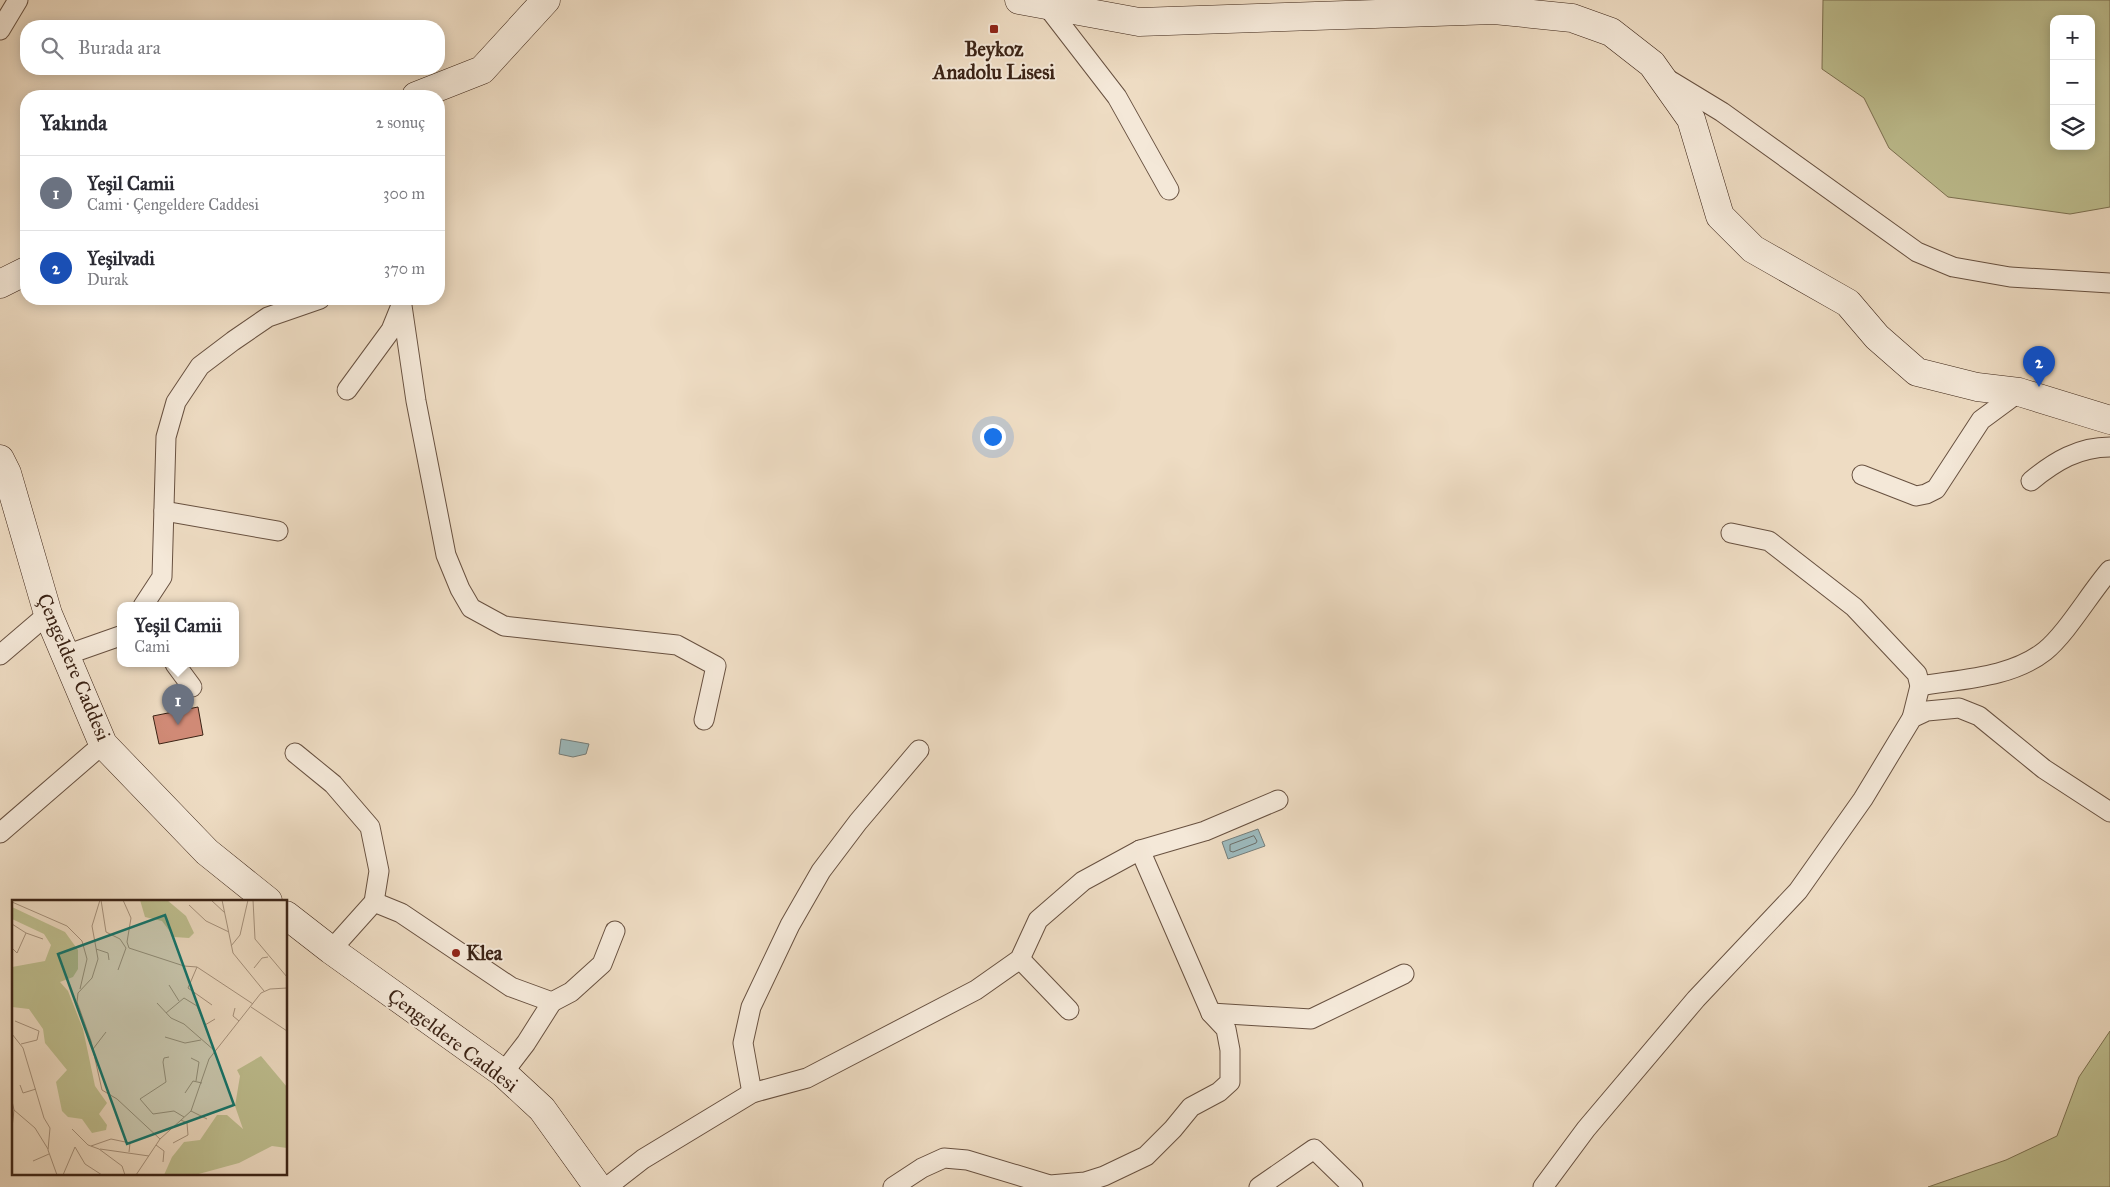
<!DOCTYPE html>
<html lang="tr">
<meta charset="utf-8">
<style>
body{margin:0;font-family:"IM FELL Great Primer",serif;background:#f2f2f3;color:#2b2b33}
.controls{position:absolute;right:15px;top:15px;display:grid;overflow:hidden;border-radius:10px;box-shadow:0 2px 12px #0003}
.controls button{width:45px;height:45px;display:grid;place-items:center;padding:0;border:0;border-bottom:1px solid #e1e1e2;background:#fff;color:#2b2b33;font:25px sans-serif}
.you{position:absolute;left:992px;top:436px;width:18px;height:18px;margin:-12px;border:4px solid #fff;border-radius:50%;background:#1a73e8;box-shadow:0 0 0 8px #1a73e833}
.badge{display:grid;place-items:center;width:32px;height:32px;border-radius:50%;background:#8f2418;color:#fff;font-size:16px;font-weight:700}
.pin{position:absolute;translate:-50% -41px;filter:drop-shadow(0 1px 2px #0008)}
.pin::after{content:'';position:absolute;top:26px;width:18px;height:15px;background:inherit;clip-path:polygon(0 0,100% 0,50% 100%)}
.popup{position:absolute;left:117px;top:602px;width:122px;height:65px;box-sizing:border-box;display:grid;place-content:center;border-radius:10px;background:#fff;filter:drop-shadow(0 1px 4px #0005);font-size:16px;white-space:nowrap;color:#7c7c81}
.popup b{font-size:19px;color:#2b2b33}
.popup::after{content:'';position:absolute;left:50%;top:100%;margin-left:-10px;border:10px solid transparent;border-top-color:#fff}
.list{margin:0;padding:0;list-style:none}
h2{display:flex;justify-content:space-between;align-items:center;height:65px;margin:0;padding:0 20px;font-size:21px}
h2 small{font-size:16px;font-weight:400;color:#7c7c81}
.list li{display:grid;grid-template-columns:32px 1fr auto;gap:15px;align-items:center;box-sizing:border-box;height:75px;padding:0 20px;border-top:1px solid #e1e1e2}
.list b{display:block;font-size:19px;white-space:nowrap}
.list p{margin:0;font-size:16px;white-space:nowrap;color:#7c7c81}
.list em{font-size:16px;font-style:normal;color:#7c7c81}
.icon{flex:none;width:28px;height:28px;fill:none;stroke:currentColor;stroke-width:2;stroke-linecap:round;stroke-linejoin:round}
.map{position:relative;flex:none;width:2110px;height:1187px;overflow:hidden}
.search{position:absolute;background:#fff;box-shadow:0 2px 12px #0003;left:20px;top:20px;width:425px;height:55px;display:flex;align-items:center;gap:12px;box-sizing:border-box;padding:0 18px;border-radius:20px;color:#7c7c81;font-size:19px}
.panel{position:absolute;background:#fff;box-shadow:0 2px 12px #0003;left:20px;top:90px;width:425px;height:215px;border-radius:20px}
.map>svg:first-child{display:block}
.green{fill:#bebf90;stroke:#7c7152;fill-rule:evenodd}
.water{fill:#9cb9bc;stroke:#757d79}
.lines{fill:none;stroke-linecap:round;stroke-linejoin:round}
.shore{stroke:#6c6e68;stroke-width:1}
.building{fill:#d08a76;stroke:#3b2315}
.street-casing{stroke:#685140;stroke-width:21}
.secondary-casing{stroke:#3b2315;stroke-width:29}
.street{stroke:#f4e8d8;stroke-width:19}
.secondary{stroke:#f4e8d8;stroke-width:28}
.poi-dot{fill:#8f2418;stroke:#f4e8d8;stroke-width:2}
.labels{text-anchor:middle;stroke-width:4;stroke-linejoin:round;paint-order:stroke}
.poi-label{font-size:20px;font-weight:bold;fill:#3b2315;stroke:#f4e8d8}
.street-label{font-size:20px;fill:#3b2315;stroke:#f4e8d8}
.inset-road{fill:none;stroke:#a6927d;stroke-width:1}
.view{fill:#0f766e;fill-opacity:0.15;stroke:#0f766e;stroke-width:2.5}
.inset-edge{fill:none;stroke:#3b2315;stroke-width:2.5}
</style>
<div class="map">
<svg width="2110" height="1187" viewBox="0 0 2110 1187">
<rect width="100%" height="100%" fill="#eedcc3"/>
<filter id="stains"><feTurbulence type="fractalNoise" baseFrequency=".004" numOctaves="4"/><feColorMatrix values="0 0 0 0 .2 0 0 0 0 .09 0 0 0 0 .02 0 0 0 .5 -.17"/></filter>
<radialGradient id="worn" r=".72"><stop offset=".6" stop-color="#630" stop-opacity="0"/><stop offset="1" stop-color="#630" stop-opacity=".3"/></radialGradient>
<g class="green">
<path d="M1823,0H2110V207L2070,214L1948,197L1889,148L1864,98L1822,69ZM2054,19H2091V146H2054Z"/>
<path d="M2110,1031V1187H1928L2006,1160L2057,1136L2079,1077Z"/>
</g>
<g class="water">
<path d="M561,739L589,744L586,754L573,757L559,754Z"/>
<path d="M1258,829L1265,846L1228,859L1222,842Z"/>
</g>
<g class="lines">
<path class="shore" d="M1254,836L1257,841L1256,843L1233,852L1230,851V845Z"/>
</g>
<path class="building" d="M198,707L203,735L159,744L153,716Z"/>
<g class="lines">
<defs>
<g id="street">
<path d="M1046,5L1117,97L1169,190"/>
<path d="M0,30L18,0"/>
<path d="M1666,78L1722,112L1917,252L1953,267L2010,277L2110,283"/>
<path d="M401,299L416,401L446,555L460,589L471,608L504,626L677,645L716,666L704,720"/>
<path d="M347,390L391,330L402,303"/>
<path d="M1862,475L1916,496L1926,494L1936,489L1981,420L2019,392"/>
<path d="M2031,481C2055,461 2079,447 2110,447"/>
<path d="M164,511L278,531"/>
<path d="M1731,533L1769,541L1854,607L1917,674L1920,686L1912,718"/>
<path d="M143,606L162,577L166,437L176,402L200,366L233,341L268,317L320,299"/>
<path d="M0,655L48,614"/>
<path d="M66,655L120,636"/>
<path d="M175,664L192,687"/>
<path d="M1920,686C1961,679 2011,678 2045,651C2067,633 2090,593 2110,570"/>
<path d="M295,753L333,784L370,827L379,871L374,902L331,950"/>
<path d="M0,833L103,744"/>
<path d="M374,902L401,913L511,987L552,1002L571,992L602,964L615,931"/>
<path d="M1020,959L1069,1010"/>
<path d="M1211,1013L1311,1019L1404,974"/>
<path d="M503,1073L526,1043L552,1002"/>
<path d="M752,1093L743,1043L751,1007L790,925L821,871L858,822L919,750"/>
<path d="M607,1187L643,1159L752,1093L807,1078L976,990L1020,959L1038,920L1083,881L1140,850L1205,831L1278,800"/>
<path d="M893,1187L922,1168L944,1158L967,1160L1050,1185L1085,1182L1104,1176L1146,1156L1173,1129L1191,1107L1219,1092L1230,1082V1050L1226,1029L1211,1013L1140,850"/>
<path d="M1259,1187L1314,1149L1353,1187"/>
<path d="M1543,1187L1586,1129L1696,999L1798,891L1863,799L1912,718L1927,711L1959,708L1979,716L2044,769L2110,812"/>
</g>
<g id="secondary">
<path d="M1019,0L1139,22L1494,10L1572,18L1611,32L1652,64L1691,119L1720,216L1753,249L1848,303L1877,337L1917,372L1977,387L2019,392L2110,420"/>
<path d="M416,96L482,70L546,0"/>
<path d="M0,284L26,271"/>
<path d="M0,459L7,473L48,614L103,744L207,852L268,901"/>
<path d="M286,915L331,950L503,1073L542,1109L598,1187"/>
</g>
</defs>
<use href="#street" class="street-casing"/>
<use href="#secondary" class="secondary-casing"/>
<use href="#street" class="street"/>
<use href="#secondary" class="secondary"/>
</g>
<g class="poi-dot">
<rect x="989" y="24" width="10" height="10" rx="2.5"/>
<circle cx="456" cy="953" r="5"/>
</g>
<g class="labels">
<g class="poi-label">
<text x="994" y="56">Beykoz<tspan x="994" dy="23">Anadolu Lisesi</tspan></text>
<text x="466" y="960" text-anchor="start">Klea</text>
</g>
<g class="street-label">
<text transform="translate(74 667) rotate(67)" y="7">Çengeldere Caddesi</text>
<text transform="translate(453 1040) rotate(37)" y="7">Çengeldere Caddesi</text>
</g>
</g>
<g transform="translate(12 900)">
<rect width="275" height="275" fill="#eedcc3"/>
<path d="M128,0H155L174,16L182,33L177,38L162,37L150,21L133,17ZM0,7L53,32L66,50V69L61,77L48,82L56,91L71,129L83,186L95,203L87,214L95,225L94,230L80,233L70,219L56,217L50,211L44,182L55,170L33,143L31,129L17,109L0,107V67L33,61L39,45L32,34L0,19ZM249,156L275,187V248L260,246L227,263L183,275H152L160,257L172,242L188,240L205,215H215L231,229L223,206L228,176L225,170Z" fill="#bebf90"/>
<path class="inset-road" d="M88,0L80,26L86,59L80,78L66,93L65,102L79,141L90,190L105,199L148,239M89,0L94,32L108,39L114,48M111,0L119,18L115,42L117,48L172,66L185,67M199,0L213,13M210,0L221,53L252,91M241,0L243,39L275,77M0,2L55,26L70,41L75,59L68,89M177,5L194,21L217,32M0,24L14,33L5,53L0,48M14,33L31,39M219,46L228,35L236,0M84,49L96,53L97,60M242,68L250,58L256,57M106,70L114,48M157,85L167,101M145,103L159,118L172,124L203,151M200,105L176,88L185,67L241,104M239,107L275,131M223,108L221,116L227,121M154,113L172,98L185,106L193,125L203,119M3,121L27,131L25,140L9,144M0,134L11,148L32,218L38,228L36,250L45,275M153,137L173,143L189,140M81,149L94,132M157,157L152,158L151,162L154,182L128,199L141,214L162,211L172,217M179,158L187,162L184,181M8,185L11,193L24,189M173,193L181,181L190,183M0,201L2,210L23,228L36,249M179,211L195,219M0,228L2,210M60,229L76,245L87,249L110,266L113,275M161,243L176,235L175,223L169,220M144,245L152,251L151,262M79,246L99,239L118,243L117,252M88,249L137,256M21,261L37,254M51,275L63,247L73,264L90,275M124,275L148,239L179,211L197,159L249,93L258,89L275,88"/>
<path class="view" d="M153,15L222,205L115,244L46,54Z"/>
<rect width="275" height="275" class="inset-edge"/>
</g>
<rect width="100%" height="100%" filter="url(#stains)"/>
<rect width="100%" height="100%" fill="url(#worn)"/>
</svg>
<div class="controls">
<button>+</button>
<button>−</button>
<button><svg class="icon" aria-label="layers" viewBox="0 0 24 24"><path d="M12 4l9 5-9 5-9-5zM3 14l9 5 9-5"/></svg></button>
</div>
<div class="you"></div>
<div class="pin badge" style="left:178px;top:725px;background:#6b7280">1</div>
<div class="popup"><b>Yeşil Camii</b>Cami</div>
<div class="pin badge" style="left:2039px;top:387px;background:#1a4fb4">2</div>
<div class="search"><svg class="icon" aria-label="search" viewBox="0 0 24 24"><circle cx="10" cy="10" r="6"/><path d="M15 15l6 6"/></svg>Burada ara</div>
<section class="panel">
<h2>Yakında<small>2 sonuç</small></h2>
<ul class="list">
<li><span class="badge" style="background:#6b7280">1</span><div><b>Yeşil Camii</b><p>Cami · Çengeldere Caddesi</p></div><em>300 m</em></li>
<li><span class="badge" style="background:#1a4fb4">2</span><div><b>Yeşilvadi</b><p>Durak</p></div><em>370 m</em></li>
</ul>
</section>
</div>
